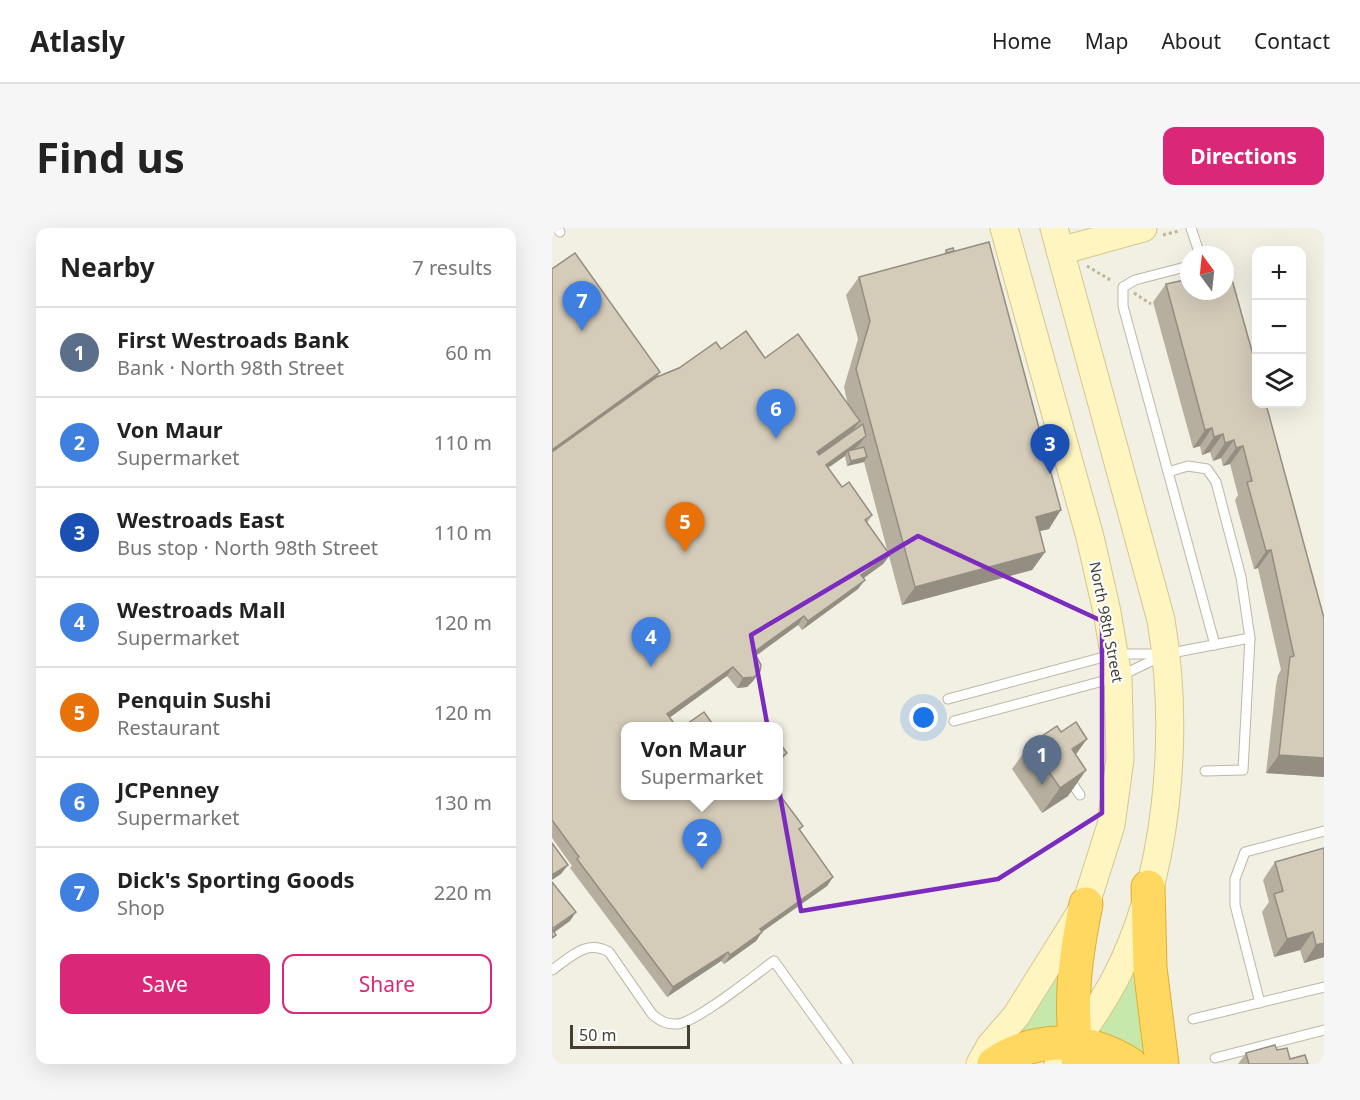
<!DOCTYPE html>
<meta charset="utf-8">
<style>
body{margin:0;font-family:"Noto Sans",sans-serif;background:#f6f6f6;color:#222}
.controls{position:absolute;right:18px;top:18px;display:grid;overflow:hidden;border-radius:12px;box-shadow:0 6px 24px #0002}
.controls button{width:54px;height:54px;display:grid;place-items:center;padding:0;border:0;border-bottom:2px solid #e0e0e0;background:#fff;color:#222;font:30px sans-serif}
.compass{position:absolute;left:628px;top:18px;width:54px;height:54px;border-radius:50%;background:#fff;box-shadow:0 6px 24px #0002;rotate:345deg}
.scale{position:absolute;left:18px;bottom:15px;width:120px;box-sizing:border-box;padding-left:6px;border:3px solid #443f33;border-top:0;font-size:16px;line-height:21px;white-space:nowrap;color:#443f33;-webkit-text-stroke:4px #fff;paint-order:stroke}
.you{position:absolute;left:372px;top:490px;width:21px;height:21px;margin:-15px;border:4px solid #fff;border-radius:50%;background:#1a73e8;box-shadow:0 0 0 9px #1a73e833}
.badge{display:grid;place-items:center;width:39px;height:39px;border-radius:50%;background:#db2777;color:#fff;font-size:20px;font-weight:700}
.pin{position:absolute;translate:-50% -50px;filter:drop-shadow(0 2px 3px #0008)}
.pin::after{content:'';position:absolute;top:32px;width:21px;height:18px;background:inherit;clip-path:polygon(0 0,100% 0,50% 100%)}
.popup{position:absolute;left:69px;top:494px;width:162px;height:78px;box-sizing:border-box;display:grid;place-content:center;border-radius:12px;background:#fff;filter:drop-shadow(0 2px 4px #0005);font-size:20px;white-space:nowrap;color:#767676}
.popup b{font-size:22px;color:#222}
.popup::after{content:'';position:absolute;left:50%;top:100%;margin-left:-12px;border:12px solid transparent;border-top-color:#fff}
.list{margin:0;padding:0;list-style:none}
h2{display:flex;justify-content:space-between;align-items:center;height:78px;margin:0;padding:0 24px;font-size:26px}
h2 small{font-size:20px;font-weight:400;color:#767676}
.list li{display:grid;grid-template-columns:39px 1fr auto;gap:18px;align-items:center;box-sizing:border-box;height:90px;padding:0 24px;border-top:2px solid #e0e0e0}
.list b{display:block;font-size:22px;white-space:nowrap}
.list p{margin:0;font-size:20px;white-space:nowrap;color:#767676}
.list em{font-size:20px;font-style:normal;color:#767676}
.actions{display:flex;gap:12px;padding:18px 24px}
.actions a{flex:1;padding:14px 0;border:2px solid #db2777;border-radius:12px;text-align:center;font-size:21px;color:#db2777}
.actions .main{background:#db2777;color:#fff}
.icon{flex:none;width:33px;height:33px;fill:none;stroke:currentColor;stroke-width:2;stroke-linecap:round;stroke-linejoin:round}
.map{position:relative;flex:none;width:772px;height:836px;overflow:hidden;border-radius:12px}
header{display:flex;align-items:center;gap:36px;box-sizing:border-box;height:84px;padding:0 30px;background:#fff;border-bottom:2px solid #e0e0e0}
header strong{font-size:28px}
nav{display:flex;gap:33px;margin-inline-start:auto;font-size:21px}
.intro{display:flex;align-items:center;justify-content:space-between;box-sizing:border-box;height:144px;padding:0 36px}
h1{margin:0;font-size:42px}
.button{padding:15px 27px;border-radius:12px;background:#db2777;color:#fff;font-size:21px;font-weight:700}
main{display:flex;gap:36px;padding:0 36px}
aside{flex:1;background:#fff;border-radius:12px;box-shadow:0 6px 24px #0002}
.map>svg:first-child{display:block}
.green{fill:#c7e8ab}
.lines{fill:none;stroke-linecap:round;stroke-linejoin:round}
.lane-casing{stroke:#bdb7a6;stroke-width:11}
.secondary-casing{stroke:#d4c792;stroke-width:29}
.highway-casing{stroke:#e0ae30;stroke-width:35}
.path{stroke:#c0b597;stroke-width:3;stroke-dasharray:3 3;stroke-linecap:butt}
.lane{stroke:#fff;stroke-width:9}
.secondary{stroke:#fff5c0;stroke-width:27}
.highway{stroke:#ffd861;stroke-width:33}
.wall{fill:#b6af9f;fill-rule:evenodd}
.shaded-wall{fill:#948e82}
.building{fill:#d4cbb9;stroke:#948e82;stroke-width:1.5}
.marked{fill:none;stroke:#7b2cbf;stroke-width:4.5;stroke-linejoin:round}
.labels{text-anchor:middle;stroke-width:4.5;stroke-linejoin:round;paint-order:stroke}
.street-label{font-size:15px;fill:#443f33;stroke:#fff}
</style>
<header>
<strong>Atlasly</strong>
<nav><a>Home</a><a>Map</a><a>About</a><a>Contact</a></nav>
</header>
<div class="intro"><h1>Find us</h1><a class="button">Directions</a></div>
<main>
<aside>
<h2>Nearby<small>7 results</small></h2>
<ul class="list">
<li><span class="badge" style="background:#5c6f8a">1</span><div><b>First Westroads Bank</b><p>Bank · North 98th Street</p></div><em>60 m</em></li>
<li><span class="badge" style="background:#3f7fe0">2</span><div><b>Von Maur</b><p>Supermarket</p></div><em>110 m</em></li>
<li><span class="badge" style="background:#1a4fb4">3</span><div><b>Westroads East</b><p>Bus stop · North 98th Street</p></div><em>110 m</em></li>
<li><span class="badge" style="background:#3f7fe0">4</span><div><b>Westroads Mall</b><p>Supermarket</p></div><em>120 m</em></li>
<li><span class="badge" style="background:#e8710a">5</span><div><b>Penquin Sushi</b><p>Restaurant</p></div><em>120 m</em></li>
<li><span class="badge" style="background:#3f7fe0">6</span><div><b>JCPenney</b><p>Supermarket</p></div><em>130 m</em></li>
<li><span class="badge" style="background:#3f7fe0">7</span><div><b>Dick's Sporting Goods</b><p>Shop</p></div><em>220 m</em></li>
</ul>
<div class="actions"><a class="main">Save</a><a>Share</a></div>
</aside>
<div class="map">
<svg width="772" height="836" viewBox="0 0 772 836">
<rect width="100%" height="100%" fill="#f2efe3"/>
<g class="green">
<path d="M510,739L506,795C498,810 473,806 459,806Z"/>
<path d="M577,747L581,748L594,828L588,831L548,809L546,803Z"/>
</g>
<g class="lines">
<defs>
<g id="lane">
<path d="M5,0L8,4"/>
<path d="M639,0L648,27"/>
<path d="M637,38L583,52L571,59V78L663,417"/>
<path d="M616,244L636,238L655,241L664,254L689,349L698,410L691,542L653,543"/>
<path d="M396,471L563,426H614L698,410"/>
<path d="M402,493L566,449L610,428"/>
<path d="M516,549L528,567"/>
<path d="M0,742C19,729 34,711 57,724L100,786C107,792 114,797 125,796C144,795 204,746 222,733L296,836"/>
<path d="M708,775L683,677V651L693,624L772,603"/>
<path d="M641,791L772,759"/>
<path d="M663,830L772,802"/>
</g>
<g id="secondary">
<path d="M502,0L609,392C628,505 617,650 562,753C546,782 527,810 506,836"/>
<path d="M508,23L591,0"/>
<path d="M428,836L438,818L464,788L534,676L559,597L568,531L566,449L555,384L538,309L452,0"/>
</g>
<g id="highway">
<path d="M596,659L598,740L610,836"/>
<path d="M442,836C484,807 536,809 578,836"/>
<path d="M527,836C516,780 523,730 534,676"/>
</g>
</defs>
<use href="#lane" class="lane-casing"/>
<use href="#secondary" class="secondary-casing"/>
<use href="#highway" class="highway-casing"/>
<g class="path">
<path d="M611,7L627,3"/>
<path d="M535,38L560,53"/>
<path d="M582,65L599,76"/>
</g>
<use href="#lane" class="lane"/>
<use href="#secondary" class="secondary"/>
<use href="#highway" class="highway"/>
</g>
<g class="wall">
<path d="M394,22L497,301L487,303L493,324L480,342L350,377L337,328L331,336L312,350L306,361L250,402L246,397L204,428L208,443L201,453L195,459L185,460L175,448L74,498L251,598L248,602L281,649L275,658L210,704L204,713L172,736L169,733L115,769L18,640L20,638L0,610V41L105,149L169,121L213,130L296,177L292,159L306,111L294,67L307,49L392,26ZM293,228L295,238L312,234L336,325L315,295L320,287L290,259L276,240Z"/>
<path d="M614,56L772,390V549L714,545L724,457L726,447L729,442L706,340L702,341L683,272L686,267L678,236L671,238L669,230L661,233L658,224L650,227L648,218L641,220L601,74Z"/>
<path d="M478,516L524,527L534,542L516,568L490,585L460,541Z"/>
<path d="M772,620V729L752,735L748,722L722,729L710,684L717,674L711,652L723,634Z"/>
<path d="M725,822L738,831L756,836H686L694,825Z"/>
</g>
<g class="shaded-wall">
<path d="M108,144L99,158L0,229V222Z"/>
<path d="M308,193L301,202L258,234L265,224Z"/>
<path d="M660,200L648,218L641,220L653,202Z"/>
<path d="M671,206L658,224L650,227L662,209Z"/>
<path d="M314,208L307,217L297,225L296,223L293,228L267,246L274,237Z"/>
<path d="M682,212L669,230L661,233L673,215Z"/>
<path d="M691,218L678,236L671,238L684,220Z"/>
<path d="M315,229L312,234L295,238L299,233Z"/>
<path d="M509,282L497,301L471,307L484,289Z"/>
<path d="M719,322L706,340L702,341L714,323Z"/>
<path d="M493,324L480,342L350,377L363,359Z"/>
<path d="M338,327L331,336L303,356L309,347Z"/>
<path d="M313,352L306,361L250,402L256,393Z"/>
<path d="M252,388L246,397L195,434L202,424Z"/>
<path d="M181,439L175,448L109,496L115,486Z"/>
<path d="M208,443L201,453L195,459L185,460L191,450Z"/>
<path d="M535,511L517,536L520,521Z"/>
<path d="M235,525L228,534L226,536V531Z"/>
<path d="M727,527L772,530V549L714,545Z"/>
<path d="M534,542L516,568L490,585L508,560Z"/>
<path d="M16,637L9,646L0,652V647Z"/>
<path d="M281,649L275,658L201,710L208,701Z"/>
<path d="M24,684L18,693L0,706V702Z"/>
<path d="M210,704L204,713L172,736L178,727Z"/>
<path d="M761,704L748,722L722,729L735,711Z"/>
<path d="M772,715V729L752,735L764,717Z"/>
<path d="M176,724L169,733L115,769L121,759Z"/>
</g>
<g class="building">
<path d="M437,14L509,282L484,289L493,324L363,359L304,141L318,93L307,49Z"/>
<path d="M401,20L402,23L395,25L394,22Z"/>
<path d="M23,25L108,144L0,222V41Z"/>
<path d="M677,41L705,141V176H714L772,390V530L727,527L737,438L738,429L742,428L719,322L714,323L695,254L700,253L691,218L684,220L682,212L673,215L671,206L662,209L660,200L653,202L614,56L637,51V63H673V42Z"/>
<path d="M194,103L213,130L246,106L308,193L265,224L267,227L311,196L314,208L274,237L290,259L297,254L320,287L313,292L338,327L309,347L313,352L256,393L252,388L202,424L209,437L208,443L202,449L191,450L181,439L115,486L124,498H74V567H223L224,568L226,567L227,566L251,598L247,601L281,649L208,701L210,704L178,727L176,724L121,759L25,631L27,629L0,592V224L105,149L127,140L164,114L169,121Z"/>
<path d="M312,219L315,229L299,233L296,223Z"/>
<path d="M152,484L162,498H132Z"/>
<path d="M524,494L535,511L520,521L534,542L508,560L478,516L505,498L509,504Z"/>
<path d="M226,513L235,525L226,531Z"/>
<path d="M0,615L16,637L0,647Z"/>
<path d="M772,620V715L764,717L761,704L735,711L722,666L731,663L723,634Z"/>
<path d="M0,654L24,684L0,701L4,707L0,710Z"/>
<path d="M723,817L725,822L735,820L738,831L753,827L756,836H697L694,825Z"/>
</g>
<path class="marked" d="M366,308L550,393V585L446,651L249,683L199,407Z"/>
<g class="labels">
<g class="street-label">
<text transform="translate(554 394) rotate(79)" y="5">North 98th Street</text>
</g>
</g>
</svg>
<div class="controls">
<button>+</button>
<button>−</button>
<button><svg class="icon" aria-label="layers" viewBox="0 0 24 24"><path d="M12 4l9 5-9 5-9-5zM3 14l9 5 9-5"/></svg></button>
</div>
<svg class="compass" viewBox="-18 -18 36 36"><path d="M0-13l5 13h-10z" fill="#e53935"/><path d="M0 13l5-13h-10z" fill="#767676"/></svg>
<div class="scale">50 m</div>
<div class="you"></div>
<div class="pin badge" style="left:490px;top:557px;background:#5c6f8a">1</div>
<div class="pin badge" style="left:150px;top:641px;background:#3f7fe0">2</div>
<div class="popup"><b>Von Maur</b>Supermarket</div>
<div class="pin badge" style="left:498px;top:246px;background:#1a4fb4">3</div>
<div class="pin badge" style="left:99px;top:439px;background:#3f7fe0">4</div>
<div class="pin badge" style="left:133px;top:324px;background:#e8710a">5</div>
<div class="pin badge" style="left:224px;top:211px;background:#3f7fe0">6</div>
<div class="pin badge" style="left:30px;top:103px;background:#3f7fe0">7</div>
</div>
</main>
